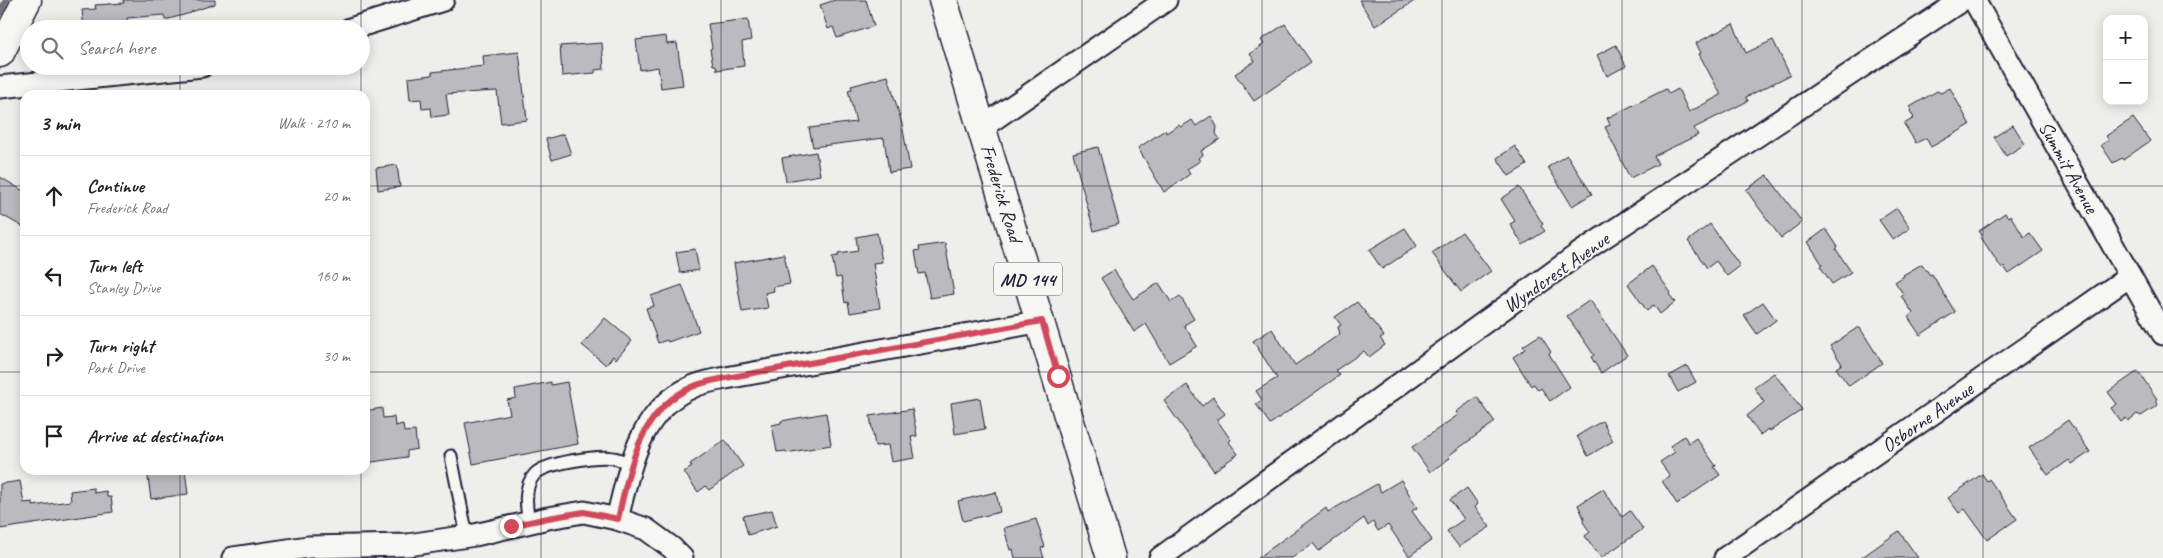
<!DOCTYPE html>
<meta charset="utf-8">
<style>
body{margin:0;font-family:Caveat,sans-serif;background:#f6f6f6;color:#202124}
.controls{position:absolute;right:15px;top:15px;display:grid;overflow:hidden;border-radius:10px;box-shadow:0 2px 12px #0003}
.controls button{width:45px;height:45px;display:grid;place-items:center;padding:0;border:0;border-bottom:1px solid #e0e0e0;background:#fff;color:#202124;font:25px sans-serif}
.stop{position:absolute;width:15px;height:15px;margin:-11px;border:4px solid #d1495b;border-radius:50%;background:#fff}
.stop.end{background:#d1495b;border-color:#fff;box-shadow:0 1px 5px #0008}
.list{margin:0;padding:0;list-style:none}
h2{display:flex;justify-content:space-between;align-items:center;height:65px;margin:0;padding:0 20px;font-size:21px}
h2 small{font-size:16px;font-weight:400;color:#757577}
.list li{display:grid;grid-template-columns:32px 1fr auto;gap:15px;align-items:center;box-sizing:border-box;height:80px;padding:0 20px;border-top:1px solid #e0e0e0}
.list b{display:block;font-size:19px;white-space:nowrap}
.list p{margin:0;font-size:16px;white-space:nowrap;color:#757577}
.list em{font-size:16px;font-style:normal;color:#757577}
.icon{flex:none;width:28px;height:28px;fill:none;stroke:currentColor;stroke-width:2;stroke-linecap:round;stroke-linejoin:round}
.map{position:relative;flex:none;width:2163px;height:558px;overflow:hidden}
.search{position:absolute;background:#fff;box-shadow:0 2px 12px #0003;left:20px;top:20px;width:350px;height:55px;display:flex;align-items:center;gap:12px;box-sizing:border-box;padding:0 18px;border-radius:28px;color:#757577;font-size:19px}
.panel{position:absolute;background:#fff;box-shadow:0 2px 12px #0003;left:20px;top:90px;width:350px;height:385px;border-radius:15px}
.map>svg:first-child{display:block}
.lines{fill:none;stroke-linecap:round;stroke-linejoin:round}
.stream{stroke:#727281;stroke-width:6}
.building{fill:#bbbbbf;stroke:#22223b}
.service-casing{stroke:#22223b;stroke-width:15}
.minor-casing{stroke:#22223b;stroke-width:25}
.primary-casing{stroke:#22223b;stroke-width:31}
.service{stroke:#f6f6f2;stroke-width:11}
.minor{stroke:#f6f6f2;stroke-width:21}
.primary{stroke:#f6f6f2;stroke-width:28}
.route{stroke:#d1495b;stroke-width:6}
.grid{fill:none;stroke:#22223b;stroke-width:1;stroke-opacity:0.55}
.labels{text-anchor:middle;stroke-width:4;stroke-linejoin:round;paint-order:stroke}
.shield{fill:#f6f6f2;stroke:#626272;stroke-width:1}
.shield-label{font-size:19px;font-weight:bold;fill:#22223b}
.street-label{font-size:20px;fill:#22223b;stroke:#f6f6f2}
</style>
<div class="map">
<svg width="2163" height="558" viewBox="0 0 2163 558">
<rect width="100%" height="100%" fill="#eeeeeb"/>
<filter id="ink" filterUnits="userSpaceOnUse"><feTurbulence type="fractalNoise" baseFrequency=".02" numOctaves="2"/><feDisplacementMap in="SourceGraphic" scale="10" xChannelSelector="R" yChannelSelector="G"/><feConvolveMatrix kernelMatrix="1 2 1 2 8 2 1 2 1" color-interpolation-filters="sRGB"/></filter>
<g filter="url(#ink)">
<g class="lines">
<path class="stream" d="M0,12L6,0"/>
</g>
<g class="building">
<path d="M123,0H215V4L191,12V13L165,20L164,15L127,18L128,28L84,29L82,10L96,9L95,5L124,3Z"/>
<path d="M835,0H866L874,26L837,38L833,27L828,29L820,5Z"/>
<path d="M1359,0H1416L1375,26Z"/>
<path d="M748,19L751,40L742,42L744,66L717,70L716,65H713L710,49L712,48L708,24Z"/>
<path d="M1285,24L1311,62L1254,101L1235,74L1255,61L1250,54L1264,44L1261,40Z"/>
<path d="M1733,24L1746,53L1773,40L1790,75L1746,97L1748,101L1694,128L1698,135L1654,156L1658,164L1630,178L1605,127L1610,125L1607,118L1666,89L1669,94L1678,89L1689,112L1721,95L1699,54L1701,53L1696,43Z"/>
<path d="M666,36L667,44L677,43L683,85L661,88L658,67L640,70L636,40Z"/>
<path d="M602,43L604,69L595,70V73L562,76L560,46Z"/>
<path d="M1616,45L1626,66L1607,76L1597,55Z"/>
<path d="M519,52L527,120L501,123L497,91L446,94L449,115L432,117L431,108L422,109L421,99L410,100L408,78L432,75V72L484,66L483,56Z"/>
<path d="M888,76L902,124L910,169L889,172L884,138L813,147L809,128L856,122L848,90L852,89L851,86Z"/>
<path d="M1950,88L1970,125L1931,147L1926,138L1916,143L1904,124L1914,118L1910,111L1911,109L1910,107L1937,91L1941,93Z"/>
<path d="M1211,116L1217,127L1216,134L1220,139L1201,151L1203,155L1198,158L1200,161L1187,169L1190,174L1164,192L1138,148L1165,130L1166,133L1179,125L1181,127L1192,120L1196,126Z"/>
<path d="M2133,118L2150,141L2123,160L2122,158L2113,163L2101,145L2109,140L2106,136Z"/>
<path d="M2013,125L2025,144L2006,156L1994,137Z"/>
<path d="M564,134L571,154L552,160L546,139Z"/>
<path d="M1515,146L1527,165L1509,176L1497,158Z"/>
<path d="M1098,147L1119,224L1094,231L1073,153Z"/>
<path d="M816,152L820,175L786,181L782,158Z"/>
<path d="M1567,155L1592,194L1572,206L1548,167Z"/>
<path d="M397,165L400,187L378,190L376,168Z"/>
<path d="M1767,175L1802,222L1781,238L1746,190Z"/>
<path d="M0,177L25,192V228L0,214Z"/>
<path d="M1519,187L1543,224L1541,226L1545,231L1523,245L1510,224L1515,221L1501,199Z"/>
<path d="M1897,208L1910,228L1893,240L1879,220Z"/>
<path d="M2005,213L2008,217L2010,215L2024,237L2030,233L2043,251L2009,274L2004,267L2002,269L1980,236L1982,235L1979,231Z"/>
<path d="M1710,224L1740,266L1727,276L1716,261L1707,268L1688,241Z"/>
<path d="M1405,228L1417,246L1382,269L1369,250Z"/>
<path d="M1826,229L1838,247L1836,249L1851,272L1832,284L1820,266L1822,264L1808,242Z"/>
<path d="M1462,232L1491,271L1461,292L1432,253Z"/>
<path d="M877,233L882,262L873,263L880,308L850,313L848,302L845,303L841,277L836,278L832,257L838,256V254L858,251L856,237Z"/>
<path d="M945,243L954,294L930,298L925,273L919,274L915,251L920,250L919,247Z"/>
<path d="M695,249L699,270L680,273L676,252Z"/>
<path d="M784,254L790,284L773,287L774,291L765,293L768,308L742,312L734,263Z"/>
<path d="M1922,264L1930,275L1932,274L1955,312L1920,335L1908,317L1913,313L1901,296L1904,295L1895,282L1904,276L1903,275Z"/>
<path d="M1652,266L1671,293L1669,294L1675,302L1660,314L1654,305L1647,311L1628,284Z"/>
<path d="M1114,270L1133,299L1159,283L1171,302L1180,296L1194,319L1184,325L1197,346L1169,363L1146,324L1134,332L1101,278Z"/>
<path d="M682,285L699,331L668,342L667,340L658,343L646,308L654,306L651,296Z"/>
<path d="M1590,300L1627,355L1601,373L1591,357L1594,355L1567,316Z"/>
<path d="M1357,302L1384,336L1380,338L1385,345L1369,357L1364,351L1336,370L1340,375L1270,424L1256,404L1262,400L1256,391L1277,378L1253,341L1272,329L1295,365L1340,334L1338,327L1341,325L1335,317Z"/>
<path d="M1763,302L1776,320L1757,334L1744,315Z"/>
<path d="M605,318L632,341L616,359L613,356L606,365L582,345Z"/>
<path d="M1857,328H1860L1882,363L1849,386L1836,368L1842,364L1830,346Z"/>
<path d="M1540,335L1551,352L1549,354L1570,387L1550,401L1541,388L1538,390L1534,384L1531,386L1513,357L1525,349L1523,346Z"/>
<path d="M1687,366L1696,382L1678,392L1669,376Z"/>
<path d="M2138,371L2157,399L2155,401L2158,405L2141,416L2137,414L2128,421L2126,418L2121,422L2111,408L2117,404L2108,392Z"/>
<path d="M1774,373L1782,384L1783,383L1802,410L1770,431L1768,429L1760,435L1747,416L1764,402L1754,387Z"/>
<path d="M551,382V385L567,382L578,444L473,464L465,423L510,414L507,400L516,398L515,389Z"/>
<path d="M1187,385L1202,406L1213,397L1225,414L1217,420L1231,440L1229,442L1238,454L1214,471L1164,401Z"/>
<path d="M1477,397L1495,422L1448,456L1450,458L1430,472L1412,447L1458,415L1456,412Z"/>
<path d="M980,398L985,429L955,434L951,403Z"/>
<path d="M382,408L383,418L394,417L395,426L403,424L404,432L415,431L417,449L407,451V457L365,463V440L369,439L365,411Z"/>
<path d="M912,409L917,436L911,437L915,458L891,462L888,445L875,446L870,416Z"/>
<path d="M826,413L831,445L786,453V451L777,452L772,425L781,423V421Z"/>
<path d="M2068,420L2090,452L2072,464L2069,460L2048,475L2029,448Z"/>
<path d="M1602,421L1613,441L1588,456L1577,436Z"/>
<path d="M1684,436L1689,443L1696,438L1716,466L1714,467L1720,475L1677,504L1662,481L1670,476L1660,462L1675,452L1670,446Z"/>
<path d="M725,440L743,466L709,490L706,486L698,492L684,472L692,467L690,464Z"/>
<path d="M147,470H185L188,494L151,499Z"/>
<path d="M1982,474L1987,481L1989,479L2017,519L1987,540L1965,509L1959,513L1948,498Z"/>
<path d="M1401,480L1417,508L1412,511L1432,540L1409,556L1388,525L1378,531L1373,522L1368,526L1364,518L1319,551L1313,543L1292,558H1258L1326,508L1328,512L1377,484L1381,492Z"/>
<path d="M20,481L24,503L33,502V506L71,501L70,491L94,488V493L106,491L107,497H111L113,512L0,529V484Z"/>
<path d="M1467,488L1478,504L1475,507L1490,527L1459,547L1447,531L1464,519L1450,500Z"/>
<path d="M1603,489L1622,517L1630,511L1643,529L1601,558L1585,536L1590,532L1583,522L1584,518L1578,505Z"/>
<path d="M996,492L1000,512L963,521L958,501Z"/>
<path d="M772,510L777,526L748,535L743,516Z"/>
<path d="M1036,519L1045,547L1041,548L1044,558H1015L1013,549L1010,550L1004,528Z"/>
<path d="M1899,531L1918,558H1861Z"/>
</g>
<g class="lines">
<defs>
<g id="service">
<path d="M451,456L467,536"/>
<path d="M529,522C526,507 523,486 535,474C545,463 599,455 613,458C619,459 626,462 632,464"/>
</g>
<g id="minor">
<path d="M1974,0L2163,334"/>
<path d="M350,29L443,0"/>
<path d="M0,87L202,66"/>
<path d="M981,128L1166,0"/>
<path d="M617,519C630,468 639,410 692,387C703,382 715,380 726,378L1042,321"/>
<path d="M233,558L308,547L408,545L475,535L548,518L584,512L617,519L646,529L672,548L682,558"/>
<path d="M1160,558L1577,255L1962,0"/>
<path d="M1725,558L2130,276"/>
</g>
<g id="primary">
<path d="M943,0L1111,558"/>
<path d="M0,53L27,0"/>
</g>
</defs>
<use href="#service" class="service-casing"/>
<use href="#minor" class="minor-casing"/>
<use href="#primary" class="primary-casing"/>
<use href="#service" class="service"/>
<use href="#minor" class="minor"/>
<use href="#primary" class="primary"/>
</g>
</g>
<g class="lines" filter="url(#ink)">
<path class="route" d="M511,526L548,518L584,512L618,519C630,468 639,410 692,387C703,382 715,380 726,378L1042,321L1058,376"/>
</g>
<path class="grid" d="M180,0V29M361,0V29M541,0V558M721,0V558M901,0V558M1082,0V558M1262,0V558M1442,0V558M1622,0V558M1802,0V558M1983,0V558M180,66V95M361,66V95M0,186H25M365,186H2163M0,372H25M365,372H2163M180,470V558M361,470V558"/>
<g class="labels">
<rect class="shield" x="994" y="262.5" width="68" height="33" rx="4"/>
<g class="shield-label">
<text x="1028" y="286">MD 144</text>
</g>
<g class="street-label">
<text transform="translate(2069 167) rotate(61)" y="7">Summit Avenue</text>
<text transform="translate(1002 193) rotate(73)" y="7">Frederick Road</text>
<text transform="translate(1556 272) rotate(-35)" y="7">Wyndcrest Avenue</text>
<text transform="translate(1927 417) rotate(-35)" y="7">Osborne Avenue</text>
</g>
</g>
</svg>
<div class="controls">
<button>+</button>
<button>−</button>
</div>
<div class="stop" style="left:1058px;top:376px"></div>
<div class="stop end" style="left:511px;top:526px"></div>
<div class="search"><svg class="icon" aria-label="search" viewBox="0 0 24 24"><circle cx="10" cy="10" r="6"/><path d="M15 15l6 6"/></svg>Search here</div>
<section class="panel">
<h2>3 min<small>Walk · 210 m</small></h2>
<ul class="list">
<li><svg class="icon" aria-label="ahead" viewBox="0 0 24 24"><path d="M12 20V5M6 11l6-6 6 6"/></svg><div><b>Continue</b><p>Frederick Road</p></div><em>20 m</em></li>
<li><svg class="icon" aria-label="left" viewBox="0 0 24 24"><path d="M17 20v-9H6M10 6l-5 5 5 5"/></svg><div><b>Turn left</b><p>Stanley Drive</p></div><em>160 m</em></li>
<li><svg class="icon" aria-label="right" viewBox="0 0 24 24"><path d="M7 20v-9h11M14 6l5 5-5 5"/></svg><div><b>Turn right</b><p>Park Drive</p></div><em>30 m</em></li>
<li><svg class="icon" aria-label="arrive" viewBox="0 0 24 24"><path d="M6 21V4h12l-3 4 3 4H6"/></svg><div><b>Arrive at destination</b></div></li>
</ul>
</section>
</div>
